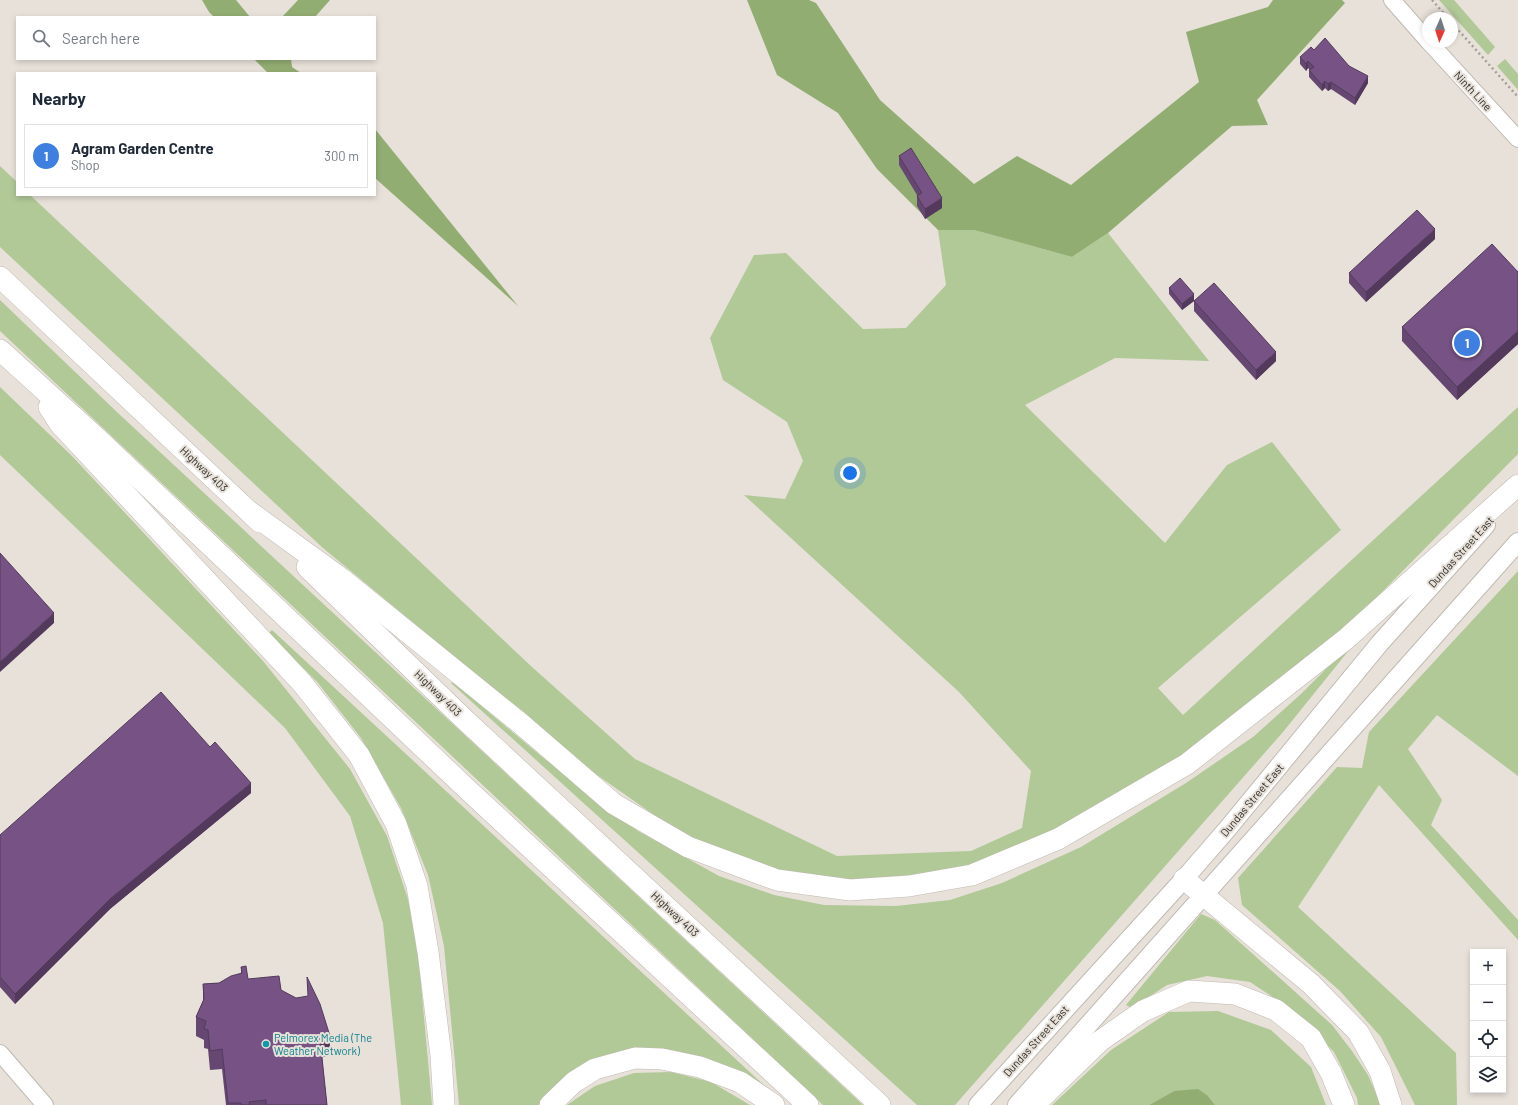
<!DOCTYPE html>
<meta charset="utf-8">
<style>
body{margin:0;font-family:Barlow,sans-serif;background:#f6f6f7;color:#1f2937}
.controls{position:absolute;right:12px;bottom:12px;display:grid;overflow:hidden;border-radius:0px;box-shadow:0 2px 6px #0003}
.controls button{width:36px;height:36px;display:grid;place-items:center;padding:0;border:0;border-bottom:1px solid #e0e1e3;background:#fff;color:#1f2937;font:20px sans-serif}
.compass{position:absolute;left:1422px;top:12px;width:36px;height:36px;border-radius:50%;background:#fff;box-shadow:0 2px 6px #0003;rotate:183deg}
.you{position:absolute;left:850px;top:473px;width:14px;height:14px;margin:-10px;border:3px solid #fff;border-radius:50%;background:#1a73e8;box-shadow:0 0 0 6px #1a73e833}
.badge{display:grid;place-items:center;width:26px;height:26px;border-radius:50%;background:#ac1633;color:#fff;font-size:13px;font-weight:700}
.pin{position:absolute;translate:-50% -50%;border:2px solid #fff;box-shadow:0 1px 4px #0006}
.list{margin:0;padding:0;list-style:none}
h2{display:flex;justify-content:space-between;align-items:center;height:52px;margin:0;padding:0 16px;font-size:17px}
h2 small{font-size:13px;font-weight:400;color:#747a83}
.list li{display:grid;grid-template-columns:26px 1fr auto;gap:12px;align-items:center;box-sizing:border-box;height:64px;margin:0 8px 8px;padding:0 8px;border:1px solid #e0e1e3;border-radius:0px}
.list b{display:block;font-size:15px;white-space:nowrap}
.list p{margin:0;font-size:13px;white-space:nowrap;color:#747a83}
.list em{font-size:13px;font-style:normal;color:#747a83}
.icon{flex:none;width:22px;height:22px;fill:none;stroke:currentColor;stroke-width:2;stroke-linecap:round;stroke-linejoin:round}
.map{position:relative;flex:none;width:1518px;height:1105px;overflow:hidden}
.search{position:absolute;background:#fff;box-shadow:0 2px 6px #0003;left:16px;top:16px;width:360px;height:44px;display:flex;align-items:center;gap:10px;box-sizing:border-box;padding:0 14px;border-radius:0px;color:#747a83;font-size:15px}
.panel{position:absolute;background:#fff;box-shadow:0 2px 6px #0003;left:16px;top:72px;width:360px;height:124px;border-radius:0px}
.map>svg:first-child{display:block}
.green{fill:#b1c897}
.forest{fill:#92ad72}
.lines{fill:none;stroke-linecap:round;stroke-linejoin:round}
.secondary-casing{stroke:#bfb9b1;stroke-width:18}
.primary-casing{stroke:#bfb9b1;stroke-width:20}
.highway-casing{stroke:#bfb9b1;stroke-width:22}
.path{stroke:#a49f99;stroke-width:2.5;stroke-dasharray:2 3;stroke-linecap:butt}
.secondary{stroke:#fff;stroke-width:16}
.primary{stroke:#fff;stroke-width:18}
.highway{stroke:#fff;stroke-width:21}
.wall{fill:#654772}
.shaded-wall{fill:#533a5c}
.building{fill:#765384;stroke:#533a5c}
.culture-dot{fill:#0f9aa8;stroke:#e7e1d9;stroke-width:1.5}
.labels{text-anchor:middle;stroke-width:4;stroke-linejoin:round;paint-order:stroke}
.street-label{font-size:11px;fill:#2e2b28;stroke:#e7e1d9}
.culture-label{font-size:11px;fill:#0d838f;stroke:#e7e1d9;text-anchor:start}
</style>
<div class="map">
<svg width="1518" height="1105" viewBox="0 0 1518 1105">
<rect width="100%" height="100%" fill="#e7e1d9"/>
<g class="green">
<path d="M1439,0H1454L1495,47L1488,55Z"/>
<path d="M1505,59L1518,74V90L1497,66Z"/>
<path d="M0,166L17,182V195H30L532,667L635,759L837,856L971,851L1022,828L1031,771L959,692L744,495L785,499L803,461L787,422L723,380L710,338L754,255L786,253L863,329L906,328L946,285L938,230H974L1072,257L1108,233L1209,361L1115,358L1025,405L1165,543L1227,465L1272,442L1341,530L1158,688L1183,715L1518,407V454L1308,667L1094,817L955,878L819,885L687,838L597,775L323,548L0,247Z"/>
<path d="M0,300L119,414L863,1105H823L0,331Z"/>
<path d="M0,387L72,456L263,661L350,769L387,836L408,899L419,962L432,1105H401L383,923L350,816L285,728L0,455Z"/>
<path d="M1518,571V776L1437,715L1408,749L1442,800L1431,825L1518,920V940L1379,785L1298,907L1456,1053L1457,1105H1415L1381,1037L1340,991L1242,905L1238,878L1337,767L1362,768L1369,732Z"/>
<path d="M272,630L782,1102L720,1065L677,1051L632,1052L558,1085L539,1105H459L444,946L428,875L401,808L361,738L318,683L269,633Z"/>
<path d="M1352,643L1354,644L1283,732L955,1105H917L451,683L453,682L541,756L638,831L719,876L774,895L824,905L896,906L950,900L1002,883L1081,847L1186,783L1253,737L1301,694Z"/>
<path d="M1201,914L1215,920L1332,1025L1352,1051L1368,1075L1378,1098L1380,1105H1358L1357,1098L1334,1052L1291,1009L1250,982L1207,976L1167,985L1132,1008L1126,1005Z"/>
<path d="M1218,1011L1271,1030L1311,1067L1326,1105H1215L1208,1096L1174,1091L1149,1105H1052L1111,1050L1169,1012Z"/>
<path d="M671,1072L711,1082L750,1105H567L595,1086L634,1073Z"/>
</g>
<g class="forest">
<path d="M202,0H236L250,17H214L209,12Z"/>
<path d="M298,0H330L315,17H282Z"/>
<path d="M747,0H809L816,3L880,100L974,184L1017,156L1071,185L1199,82L1186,32L1268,7L1273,0H1342L1345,3L1257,100L1268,125L1232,126L1108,233L1072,257L974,230H938L877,169L838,113L777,75Z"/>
<path d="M254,59H291L292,67L301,73H268Z"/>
<path d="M375,129L518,306L375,178Z"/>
<path d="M1198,1089L1208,1096L1215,1105H1149L1174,1091Z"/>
</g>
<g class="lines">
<defs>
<g id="secondary">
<path d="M1392,0L1428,41"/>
<path d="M1429,42L1518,139"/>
<path d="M0,1053L45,1105"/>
</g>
<g id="primary">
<path d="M978,1105L1184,879L1229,827L1380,643L1486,525"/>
<path d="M1017,1105L1518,542"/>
</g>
<g id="highway">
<path d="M0,277L260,522"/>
<path d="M0,350L98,439L468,790L808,1105"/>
<path d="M49,407L60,424L302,683L359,755L396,824L417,886L428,952L441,1056L444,1105"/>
<path d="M250,512L342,579L520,723L614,804L688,847L777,880L850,890L909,886L972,875L1058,839L1187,764L1346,639L1518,485"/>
<path d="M307,567L464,719L880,1105"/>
<path d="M1184,879L1311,984L1358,1032L1380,1071L1391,1105"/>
<path d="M550,1105L574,1082L595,1069L635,1058L662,1059L700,1067L740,1082L774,1105"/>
<path d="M1034,1105L1100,1041L1143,1011L1189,991L1235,994L1276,1010L1311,1038L1331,1073L1344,1105"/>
</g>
</defs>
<use href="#secondary" class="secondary-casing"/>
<use href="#primary" class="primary-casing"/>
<use href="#highway" class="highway-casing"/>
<g class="path">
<path d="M1432,0L1448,18"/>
<path d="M1452,23L1518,97"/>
</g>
<use href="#secondary" class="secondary"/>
<use href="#primary" class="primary"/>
<use href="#highway" class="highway"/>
</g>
<g class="wall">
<path d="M1314,50L1349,66L1368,83L1355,105L1331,89L1328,91L1325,88L1322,91L1309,77V70H1310L1308,68L1306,71L1300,64V57Z"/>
<path d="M899,156L942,208L925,219L917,206V195L899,165Z"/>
<path d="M1435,239L1366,302L1349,283V273Z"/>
<path d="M1518,272V344L1457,400L1402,341V327Z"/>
<path d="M1169,288L1194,301L1182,310L1169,294Z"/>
<path d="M1194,301L1276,361L1256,380L1194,311Z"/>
<path d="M251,793L110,909L15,1004L0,987V835Z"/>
<path d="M241,967L248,979L281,990L330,1055L322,1057L327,1105H226L222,1069L210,1070L208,1049L204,1048V1040L196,1036V1017L203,1001V984L219,983L241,974Z"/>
</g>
<g class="shaded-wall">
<path d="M1308,61V68L1306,71V64Z"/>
<path d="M1368,76V83L1355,105V98Z"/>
<path d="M1325,81V88L1322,91V85Z"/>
<path d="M1331,82V89L1328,91V84Z"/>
<path d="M942,198V208L925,219V209Z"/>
<path d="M1435,229V239L1366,302V292Z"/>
<path d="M1194,294V301L1182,310V304Z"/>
<path d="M1518,331V344L1457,400V387Z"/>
<path d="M1276,352V361L1256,380V370Z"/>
<path d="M54,613V623L0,672V662Z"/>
<path d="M251,783V793L110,909L15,1004V994L110,899Z"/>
<path d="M330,1036V1055L320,1058V1039Z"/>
</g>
<g class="building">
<path d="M1325,38L1349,66L1368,76L1355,98L1331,82L1328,84L1325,81L1322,85L1309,70L1314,67L1308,61L1306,64L1300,57L1311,47L1314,50Z"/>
<path d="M911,148L942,198L925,209L917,196L922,193L899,156Z"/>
<path d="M1417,210L1435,229L1366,292L1349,273Z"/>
<path d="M1492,244L1518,272V331L1457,387L1402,327Z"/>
<path d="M1180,278L1194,294L1182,304L1169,288Z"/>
<path d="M1214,283L1276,352L1256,370L1194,301Z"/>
<path d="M0,553L54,613L0,662Z"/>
<path d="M161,692L210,747L215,742L251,783L110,899L15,994L0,977V835Z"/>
<path d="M246,966L248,979L279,976L281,990L296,998L308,996L307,977L320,1004L330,1036L320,1039L327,1105H266V1100L249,1102L250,1105H241V1103H228L222,1049L210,1051L208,1030L204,1029L206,1021L196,1017L204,999L203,984L219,983L231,976L242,973L241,967Z"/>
</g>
<circle class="culture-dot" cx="266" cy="1044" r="4"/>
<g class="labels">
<g class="street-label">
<text transform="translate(1473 91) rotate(47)" y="4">Ninth Line</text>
<text transform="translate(204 469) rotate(43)" y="4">Highway 403</text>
<text transform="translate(1461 552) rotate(-48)" y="4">Dundas Street East</text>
<text transform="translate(438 693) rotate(44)" y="4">Highway 403</text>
<text transform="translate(1252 800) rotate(-50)" y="4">Dundas Street East</text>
<text transform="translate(675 914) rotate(43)" y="4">Highway 403</text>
<text transform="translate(1036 1041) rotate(-48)" y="4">Dundas Street East</text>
</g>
<g class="culture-label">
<text x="274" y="1042">Pelmorex Media (The<tspan x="274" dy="13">Weather Network)</tspan></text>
</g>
</g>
</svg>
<div class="controls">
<button>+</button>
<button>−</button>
<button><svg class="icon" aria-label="locate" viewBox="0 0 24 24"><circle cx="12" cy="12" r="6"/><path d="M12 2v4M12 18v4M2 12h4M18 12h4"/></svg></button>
<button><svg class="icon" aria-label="layers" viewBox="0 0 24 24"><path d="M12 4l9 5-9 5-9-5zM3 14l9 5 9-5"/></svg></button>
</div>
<svg class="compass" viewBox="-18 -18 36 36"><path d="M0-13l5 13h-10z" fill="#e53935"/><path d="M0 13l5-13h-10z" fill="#747a83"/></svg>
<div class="you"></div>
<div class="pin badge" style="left:1467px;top:343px;background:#3f7fe0">1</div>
<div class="search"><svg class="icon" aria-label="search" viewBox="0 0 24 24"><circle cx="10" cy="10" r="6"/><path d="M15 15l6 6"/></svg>Search here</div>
<section class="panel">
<h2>Nearby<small></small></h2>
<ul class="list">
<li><span class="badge" style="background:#3f7fe0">1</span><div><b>Agram Garden Centre</b><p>Shop</p></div><em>300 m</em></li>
</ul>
</section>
</div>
